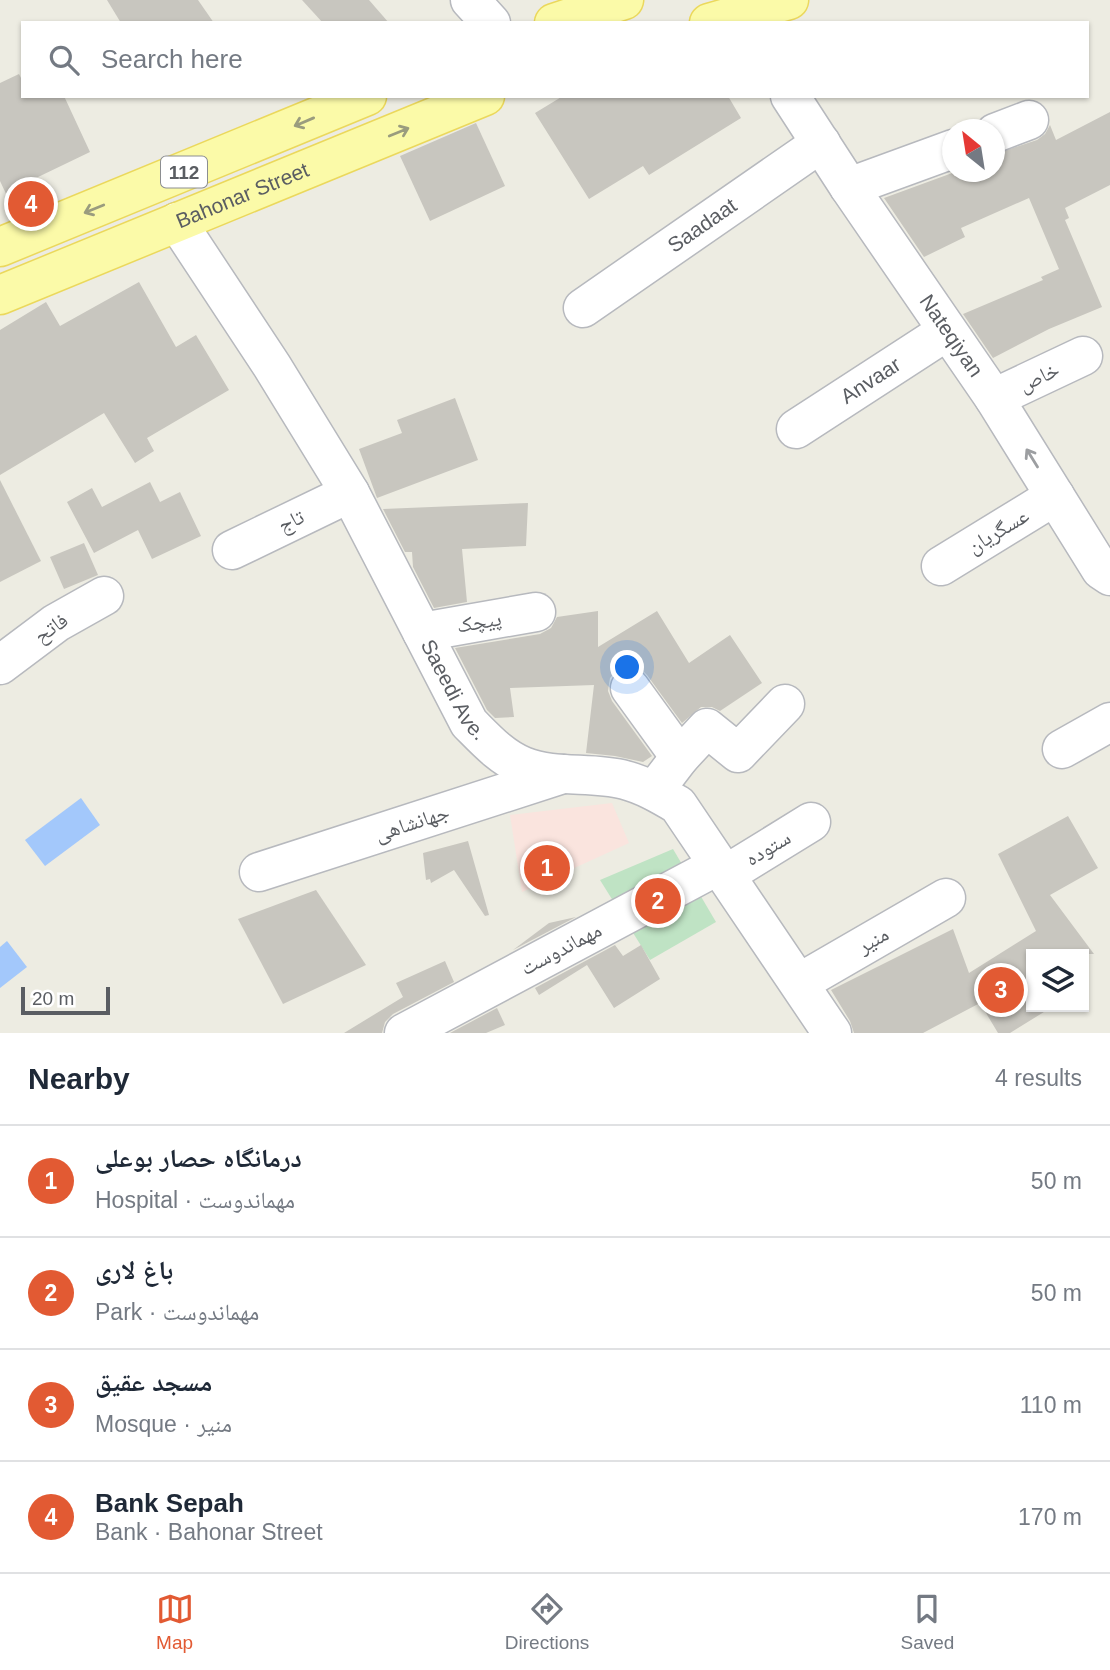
<!DOCTYPE html>
<meta charset="utf-8">
<style>
body{margin:0;font-family:Helvetica,"Noto Naskh Arabic",sans-serif;background:#f6f6f7;color:#1f2937}
.controls{position:absolute;right:21px;bottom:21px;display:grid;overflow:hidden;border-radius:0px;box-shadow:0 2px 5px #0004}
.controls button{width:63px;height:63px;display:grid;place-items:center;padding:0;border:0;border-bottom:2px solid #e0e1e3;background:#fff;color:#1f2937;font:35px sans-serif}
.compass{position:absolute;left:942px;top:119px;width:63px;height:63px;border-radius:50%;background:#fff;box-shadow:0 2px 5px #0004;rotate:330deg}
.scale{position:absolute;left:21px;bottom:18px;width:89px;box-sizing:border-box;padding-left:7px;border:4px solid #5a5d62;border-top:0;font-size:19px;line-height:24px;white-space:nowrap;color:#5a5d62;-webkit-text-stroke:5px #fff;paint-order:stroke}
.you{position:absolute;left:628px;top:668px;width:24px;height:24px;margin:-18px;border:5px solid #fff;border-radius:50%;background:#1a73e8;box-shadow:0 0 0 10px #1a73e833}
.badge{display:grid;place-items:center;width:46px;height:46px;border-radius:50%;background:#e25a33;color:#fff;font-size:23px;font-weight:700}
.pin{position:absolute;translate:-50% -50%;border:4px solid #fff;box-shadow:0 2px 7px #0006}
.list{margin:0;padding:0;list-style:none}
h2{display:flex;justify-content:space-between;align-items:center;height:91px;margin:0;padding:0 28px;font-size:30px}
h2 small{font-size:23px;font-weight:400;color:#747a83}
.list li{display:grid;grid-template-columns:46px 1fr auto;gap:21px;align-items:center;box-sizing:border-box;height:112px;padding:0 28px;border-top:2px solid #e0e1e3}
.list b{display:block;font-size:26px;white-space:nowrap}
.list p{margin:0;font-size:23px;white-space:nowrap;color:#747a83}
.list em{font-size:23px;font-style:normal;color:#747a83}
.icon{flex:none;width:38px;height:38px;fill:none;stroke:currentColor;stroke-width:2;stroke-linecap:round;stroke-linejoin:round}
.map{position:relative;flex:none;width:1110px;height:1033px;overflow:hidden}
.search{position:absolute;background:#fff;box-shadow:0 2px 5px #0004;left:21px;right:21px;top:21px;height:77px;display:flex;align-items:center;gap:18px;box-sizing:border-box;padding:0 24px;border-radius:0px;color:#747a83;font-size:26px}
.sheet{height:539px;background:#fff}
nav{display:flex;justify-content:space-around;align-items:center;box-sizing:border-box;height:98px;border-top:2px solid #e0e1e3;background:#fff;font-size:19px;color:#747a83}
nav a{display:grid;justify-items:center;gap:4px}
nav .on{color:#e25a33}
.map>svg:first-child{display:block}
.medical{fill:#fae4de}
.green{fill:#bfe3c4}
.water{fill:#a3c8fb}
.building{fill:#c8c6bf}
.lines{fill:none;stroke-linecap:round;stroke-linejoin:round}
.minor-casing{stroke:#b7b9be;stroke-width:41}
.major-casing{stroke:#ebd85c;stroke-width:41}
.minor{stroke:#fff;stroke-width:38}
.major{stroke:#fbfaa8;stroke-width:38}
.oneway{stroke:#9a9c7e}
.oneway2{stroke:#9c9ea1}
.labels{text-anchor:middle;stroke-width:6;stroke-linejoin:round;paint-order:stroke}
.shield{fill:#fff;stroke:#8c8e91;stroke-width:2}
.shield-label{font-size:19px;font-weight:bold;fill:#5a5d62}
.street-label{font-size:21px;fill:#5a5d62;stroke:#fff}
</style>
<div class="map">
<svg width="1110" height="1033" viewBox="0 0 1110 1033">
<rect width="100%" height="100%" fill="#edece2"/>
<path class="medical" d="M612,803L629,843L522,892L510,815Z"/>
<path class="green" d="M673,849L716,922L650,960L600,880Z"/>
<g class="water">
<path d="M81,798L100,825L45,866L25,840Z"/>
<path d="M7,941L27,967L0,988V947Z"/>
</g>
<g class="building">
<path d="M107,0H198L214,23H121Z"/>
<path d="M302,0H369L389,23H323Z"/>
<path d="M19,74L23,82V96H64L90,152L36,178L46,201L16,215L0,181V83Z"/>
<path d="M563,96H728L741,118L649,175L643,166L589,199L535,113Z"/>
<path d="M1110,112V185L1065,208L1069,218L1065,220L1102,307L1049,329L993,358L963,314L1043,280L1041,277L1059,269L1029,198L961,228L965,237L924,257L884,198L955,172H995V154L1037,140L1045,134L1050,125L1056,140Z"/>
<path d="M476,123L505,186L430,221L400,156Z"/>
<path d="M139,282L176,347L196,335L229,390L147,438L154,451L135,463L104,413L0,475V330L46,302L60,326Z"/>
<path d="M455,398L478,460L377,498L359,449L402,433L397,420Z"/>
<path d="M0,480L41,561L0,582Z"/>
<path d="M150,482L160,502L180,492L201,536L152,559L138,530L94,553L67,502L92,488L102,507Z"/>
<path d="M528,503L526,546L462,549L467,602L434,608L413,567L412,552H405L383,509Z"/>
<path d="M84,543L98,575L64,589L50,557Z"/>
<path d="M598,611V647L657,611L689,663L730,635L762,683L720,711L712,707H701L682,723L647,675L640,668L628,666L618,670L610,678L608,691L612,701L652,756L643,762L615,756L586,753L594,685L510,688L514,717L495,718L487,710L455,648L540,634L551,628L557,617Z"/>
<path d="M1068,816L1098,868L1050,895L1094,954H1031V1007H1052L1010,1033H998L980,1003L923,1033H854L850,1021L831,990L953,929L969,973L1036,931L998,854Z"/>
<path d="M468,841L489,915L485,916L454,870L431,883L430,879L426,880L423,853Z"/>
<path d="M316,890L366,965L283,1004L238,919Z"/>
<path d="M576,917L513,950L549,923Z"/>
<path d="M615,945L623,956L641,945L660,979L614,1008L587,965L539,995L535,988Z"/>
<path d="M445,961L454,982L393,1014L385,1022L382,1033H344L403,997L396,983Z"/>
<path d="M497,1008L505,1025L486,1033H450Z"/>
</g>
<g class="lines">
<defs>
<g id="minor">
<path d="M470,0L491,23"/>
<path id="s1" d="M790,96L849,187L994,398L1101,570L1110,576"/>
<path d="M995,133L1029,120"/>
<path d="M849,187L953,149"/>
<path id="s2" d="M177,222L272,366L350,493L469,723C486,740 501,757 523,766C555,779 592,771 625,780C644,785 661,795 678,805L832,1033"/>
<path id="s3" d="M583,308L821,143"/>
<path d="M994,398L1083,356"/>
<path id="s4" d="M796,429L947,331"/>
<path d="M232,550L350,493"/>
<path d="M941,566L1055,496"/>
<path d="M422,632L536,612"/>
<path d="M0,665L56,623L104,596"/>
<path d="M630,688L680,757"/>
<path d="M1062,749L1110,722"/>
<path d="M654,791L680,757L707,728L738,753L785,704"/>
<path d="M259,872L563,774"/>
<path d="M725,875L811,822"/>
<path d="M799,983L946,898"/>
<path d="M404,1033L719,865"/>
</g>
<g id="major">
<path d="M554,23L624,0"/>
<path d="M709,23L789,0"/>
<path d="M0,247L367,96"/>
<path id="s5" d="M0,295L485,96"/>
</g>
</defs>
<use href="#minor" class="minor-casing"/>
<use href="#major" class="major-casing"/>
<use href="#minor" class="minor"/>
<use href="#major" class="major"/>
</g>
<defs><path id="oneway-shaft" d="M-6 0H5M1.5-3L5.5 0L1.5 3" fill="none" stroke-width="1.6" stroke-linecap="round" stroke-linejoin="round" transform="scale(1.75)"/></defs>
<g class="oneway">
<use href="#oneway-shaft" transform="translate(304 122) rotate(157)"/>
<use href="#oneway-shaft" transform="translate(399 132) rotate(-22)"/>
<use href="#oneway-shaft" transform="translate(94 209) rotate(158)"/>
</g>
<use class="oneway2" href="#oneway-shaft" transform="translate(1032 458) rotate(-122)"/>
<g class="labels">
<rect class="shield" x="161" y="156.5" width="46" height="31" rx="5"/>
<g class="shield-label">
<text x="184" y="179">112</text>
</g>
<g class="street-label">
<text dy="7" stroke="none"><textPath href="#s5" startOffset="262">Bahonar Street</textPath></text>
<text dy="7" stroke="none"><textPath href="#s3" startOffset="145">Saadaat</textPath></text>
<text dy="7" stroke="none"><textPath href="#s1" startOffset="289">Nateqiyan</textPath></text>
<text transform="translate(1039 377) rotate(-25)" y="7">خاص</text>
<text dy="7" stroke="none"><textPath href="#s4" startOffset="89">Anvaar</textPath></text>
<text transform="translate(291 521) rotate(-26)" y="7">تاج</text>
<text transform="translate(998 531) rotate(-31)" y="7">عسگریان</text>
<text transform="translate(479 622) rotate(-10)" y="7">پیچک</text>
<text transform="translate(51 628) rotate(-34)" y="7">فاتح</text>
<text dy="7" stroke="none"><textPath href="#s2" startOffset="544">Saeedi Ave.</textPath></text>
<text transform="translate(412 823) rotate(-18)" y="7">جهانشاهی</text>
<text transform="translate(768 848) rotate(-31)" y="7">ستوده</text>
<text transform="translate(873 940) rotate(-30)" y="7">منیر</text>
<text transform="translate(561 949) rotate(-28)" y="7">مهماندوست</text>
</g>
</g>
</svg>
<div class="controls">
<button><svg class="icon" aria-label="layers" viewBox="0 0 24 24"><path d="M12 4l9 5-9 5-9-5zM3 14l9 5 9-5"/></svg></button>
</div>
<svg class="compass" viewBox="-18 -18 36 36"><path d="M0-13l5 13h-10z" fill="#e53935"/><path d="M0 13l5-13h-10z" fill="#747a83"/></svg>
<div class="scale">20 m</div>
<div class="you"></div>
<div class="pin badge" style="left:547px;top:868px">1</div>
<div class="pin badge" style="left:658px;top:901px">2</div>
<div class="pin badge" style="left:1001px;top:990px">3</div>
<div class="pin badge" style="left:31px;top:204px">4</div>
<div class="search"><svg class="icon" aria-label="search" viewBox="0 0 24 24"><circle cx="10" cy="10" r="6"/><path d="M15 15l6 6"/></svg>Search here</div>
</div>
<section class="sheet">
<h2>Nearby<small>4 results</small></h2>
<ul class="list">
<li><span class="badge">1</span><div><b>درمانگاه حصار بوعلی</b><p>Hospital · مهماندوست</p></div><em>50 m</em></li>
<li><span class="badge">2</span><div><b>باغ لاری</b><p>Park · مهماندوست</p></div><em>50 m</em></li>
<li><span class="badge">3</span><div><b>مسجد عقیق</b><p>Mosque · منیر</p></div><em>110 m</em></li>
<li><span class="badge">4</span><div><b>Bank Sepah</b><p>Bank · Bahonar Street</p></div><em>170 m</em></li>
</ul>
</section>
<nav>
<a class="on"><svg class="icon" aria-label="map" viewBox="0 0 24 24"><path d="M3 6l6-2 6 2 6-2v14l-6 2-6-2-6 2zM9 4v14M15 6v14"/></svg>Map</a>
<a><svg class="icon" aria-label="directions" viewBox="0 0 24 24"><path d="M12 3l9 9-9 9-9-9zM9 14v-3h6M13 9l2 2-2 2"/></svg>Directions</a>
<a><svg class="icon" aria-label="saved" viewBox="0 0 24 24"><path d="M7 4h10v16l-5-4-5 4z"/></svg>Saved</a>
</nav>
